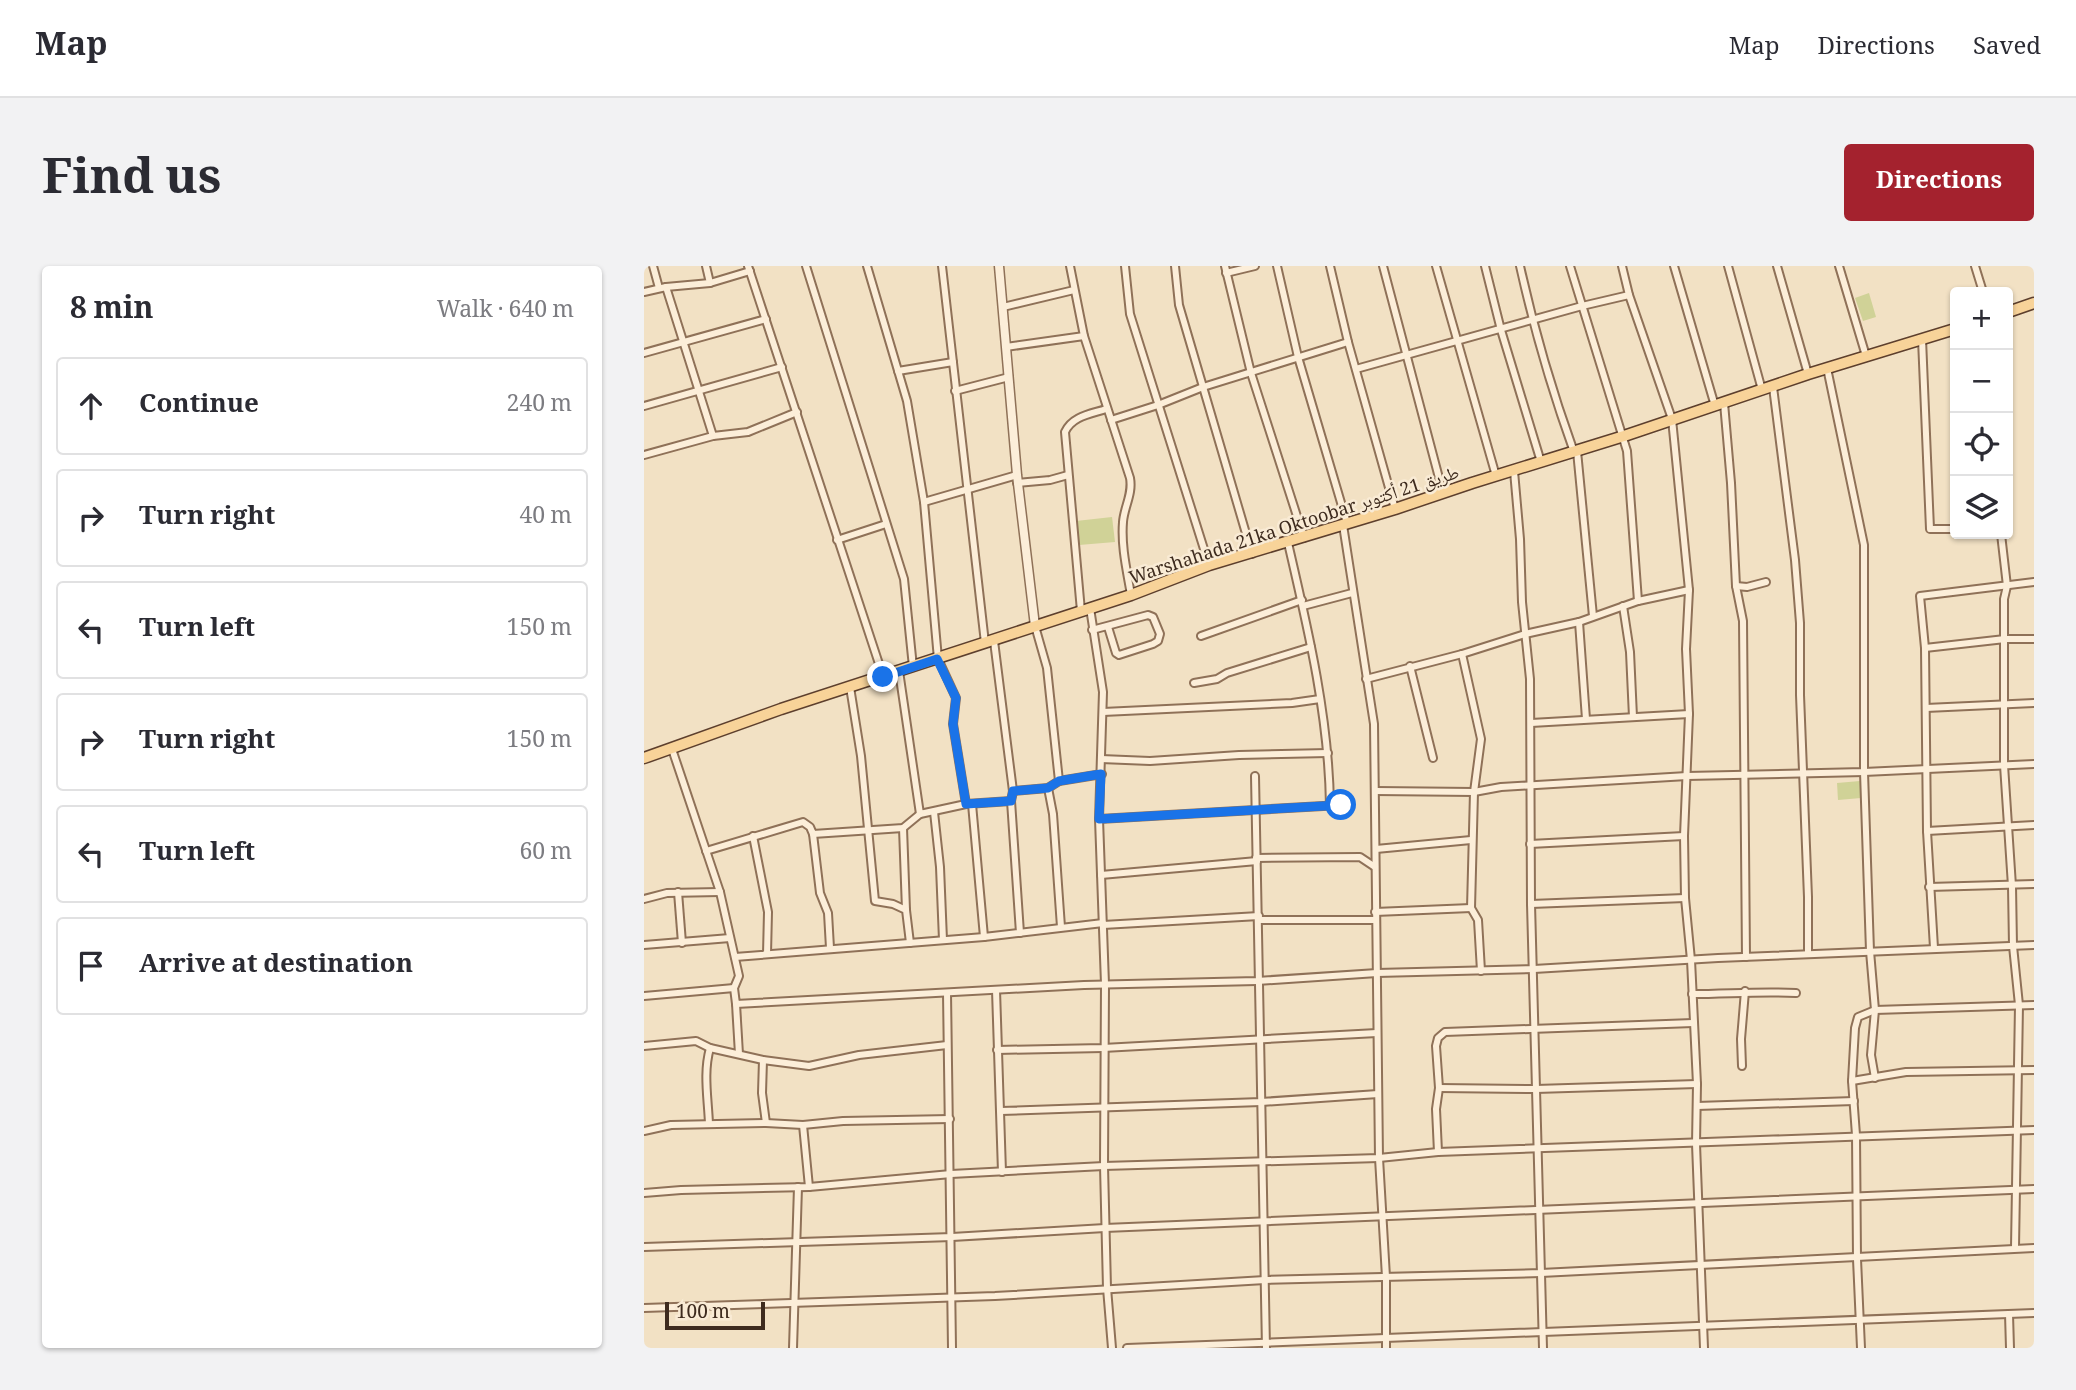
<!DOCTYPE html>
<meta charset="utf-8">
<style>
body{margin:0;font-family:Georgia,"Noto Naskh Arabic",serif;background:#f2f2f3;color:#2b2b33}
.controls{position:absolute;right:21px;top:21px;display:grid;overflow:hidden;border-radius:7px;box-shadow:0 2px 5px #0004}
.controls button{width:63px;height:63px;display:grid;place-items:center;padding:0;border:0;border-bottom:2px solid #e1e1e2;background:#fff;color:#2b2b33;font:35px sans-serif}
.scale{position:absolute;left:21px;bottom:18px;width:100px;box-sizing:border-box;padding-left:7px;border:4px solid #3e2b1e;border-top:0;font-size:19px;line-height:24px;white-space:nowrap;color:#3e2b1e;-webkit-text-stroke:5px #f9ebd5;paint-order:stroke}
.stop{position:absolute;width:21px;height:21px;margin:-16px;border:5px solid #1a73e8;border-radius:50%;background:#fff}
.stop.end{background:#1a73e8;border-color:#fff;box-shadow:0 2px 7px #0008}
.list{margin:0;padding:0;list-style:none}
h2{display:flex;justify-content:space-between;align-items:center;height:91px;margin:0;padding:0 28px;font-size:30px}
h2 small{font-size:23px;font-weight:400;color:#7c7c81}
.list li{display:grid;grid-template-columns:46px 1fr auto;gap:21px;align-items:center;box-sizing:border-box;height:98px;margin:0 14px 14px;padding:0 14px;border:2px solid #e1e1e2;border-radius:7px}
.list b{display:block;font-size:26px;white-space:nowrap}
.list em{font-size:23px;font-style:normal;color:#7c7c81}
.icon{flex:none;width:38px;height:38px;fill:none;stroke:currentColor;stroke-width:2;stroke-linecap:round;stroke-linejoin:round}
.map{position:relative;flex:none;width:1390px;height:1082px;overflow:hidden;border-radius:7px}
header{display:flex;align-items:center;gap:42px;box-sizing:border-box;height:98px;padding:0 35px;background:#fff;border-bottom:2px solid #e1e1e2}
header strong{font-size:33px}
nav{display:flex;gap:38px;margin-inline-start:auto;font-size:24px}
.intro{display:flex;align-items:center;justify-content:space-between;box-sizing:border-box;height:168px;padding:0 42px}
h1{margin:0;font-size:49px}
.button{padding:18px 32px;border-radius:7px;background:#a4222e;color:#fff;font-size:24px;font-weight:700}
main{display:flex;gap:42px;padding:0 42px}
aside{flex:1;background:#fff;border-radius:7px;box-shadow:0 2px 5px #0004}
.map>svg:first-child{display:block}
.green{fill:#d0d297}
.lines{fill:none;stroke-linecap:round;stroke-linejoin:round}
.minor-casing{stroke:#8f7158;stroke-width:10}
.tertiary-casing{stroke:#8f7158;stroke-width:11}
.primary-casing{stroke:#5d3f2d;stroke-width:13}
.minor{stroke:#fceed9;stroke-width:6}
.tertiary{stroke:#fceed9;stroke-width:8}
.primary{stroke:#f8d399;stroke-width:10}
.route{stroke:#1a73e8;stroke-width:9}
.labels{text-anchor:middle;stroke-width:5;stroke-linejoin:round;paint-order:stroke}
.street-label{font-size:18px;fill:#3e2b1e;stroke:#f9ebd5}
</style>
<header>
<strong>Map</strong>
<nav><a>Map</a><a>Directions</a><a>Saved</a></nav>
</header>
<div class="intro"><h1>Find us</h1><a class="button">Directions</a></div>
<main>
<aside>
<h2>8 min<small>Walk · 640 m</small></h2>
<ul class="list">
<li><svg class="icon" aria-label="ahead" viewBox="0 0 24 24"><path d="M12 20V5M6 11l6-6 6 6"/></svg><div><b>Continue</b></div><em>240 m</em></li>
<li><svg class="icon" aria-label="right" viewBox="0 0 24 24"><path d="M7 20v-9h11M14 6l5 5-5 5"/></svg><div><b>Turn right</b></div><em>40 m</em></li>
<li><svg class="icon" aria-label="left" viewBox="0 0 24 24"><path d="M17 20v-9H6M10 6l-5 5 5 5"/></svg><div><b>Turn left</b></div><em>150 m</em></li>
<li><svg class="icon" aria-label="right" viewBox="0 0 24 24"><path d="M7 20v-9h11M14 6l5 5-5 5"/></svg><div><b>Turn right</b></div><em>150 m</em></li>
<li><svg class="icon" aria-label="left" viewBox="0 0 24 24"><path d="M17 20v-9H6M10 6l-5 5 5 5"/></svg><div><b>Turn left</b></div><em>60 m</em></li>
<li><svg class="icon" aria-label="arrive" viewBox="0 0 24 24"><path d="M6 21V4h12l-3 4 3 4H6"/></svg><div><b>Arrive at destination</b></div></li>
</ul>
</aside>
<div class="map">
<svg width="1390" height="1082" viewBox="0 0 1390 1082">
<rect width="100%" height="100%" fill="#f2e1c4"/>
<g class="green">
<path d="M1225,27L1232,51L1219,55L1211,32Z"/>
<path d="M468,251L471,276L435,279L432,255Z"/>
<path d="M1216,515L1217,532L1194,534L1193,517Z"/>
</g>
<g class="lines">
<defs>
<g id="minor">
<path d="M9,0L15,22"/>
<path d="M62,0L66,17"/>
<path d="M104,0L239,410"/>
<path d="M162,0L260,313L269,401"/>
<path d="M223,0L263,135L280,236L294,393L312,432L309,458L322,538"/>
<path d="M298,0C313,125 327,251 341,377"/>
<path d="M426,0L440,70L486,212C489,228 480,241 479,256C477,281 483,305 487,329"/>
<path d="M481,0L486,48L565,299"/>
<path d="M531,0L535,39L608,288"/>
<path d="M581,0L607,107L660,272"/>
<path d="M633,0L654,91L703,257"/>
<path d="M686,0L704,76L751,243"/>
<path d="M739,0L799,227"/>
<path d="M792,0L852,210"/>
<path d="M841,0L857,64L897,196"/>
<path d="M876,0C890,63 908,125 930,186"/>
<path d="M926,0L983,185L994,335"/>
<path d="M978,0L985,29L1028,153L1045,324L1042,383L1045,448L1040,570L1041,632L1047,694L1053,818L1052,878L1060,1082"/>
<path d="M1030,0L1071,140"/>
<path d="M1084,0L1118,124"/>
<path d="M1133,0L1164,108"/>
<path d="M1195,0L1222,90"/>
<path d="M1331,0L1339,26"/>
<path d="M582,7L611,0"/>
<path d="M22,21L69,170"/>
<path d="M0,26L22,21L66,17L106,5"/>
<path d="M359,41L430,24"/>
<path d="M1278,73L1286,263H1311"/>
<path d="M362,81L440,70"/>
<path d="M0,87L122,53"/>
<path d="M1183,102L1220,279V506L1226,685L1231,744L1227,789L1231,812"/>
<path d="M712,103L938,40L985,29"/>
<path d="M254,105L309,96"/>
<path d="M1129,121L1151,294L1156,357V429L1164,631V688"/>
<path d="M311,125L365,111"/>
<path d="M1080,137L1087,217L1092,320L1099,355L1102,691"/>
<path d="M0,140L138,101"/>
<path d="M467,154L514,139L559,121L704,76"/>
<path d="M933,185L949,350"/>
<path d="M0,189L69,170L104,166L153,146"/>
<path d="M870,205L876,273L878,336L886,413L887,638L899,1082"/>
<path d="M373,217L406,214L424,209"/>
<path d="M280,236L373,209"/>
<path d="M699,259L730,458L735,892L742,1011V1082"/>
<path d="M1357,268L1363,320L1360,333V499L1368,620L1369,680L1375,739L1371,982"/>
<path d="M193,274L242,258"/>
<path d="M644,277C664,363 685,451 686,540"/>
<path d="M1092,320L1103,321L1122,316"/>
<path d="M659,340L708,327"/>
<path d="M979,340L986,386L989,451"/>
<path d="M446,342L459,426L455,553L461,718L460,900L463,1022L468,1082"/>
<path d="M437,345L421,166C428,150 447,148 462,143"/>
<path d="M935,356L942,453"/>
<path d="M391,360L403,402L415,515"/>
<path d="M448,364L504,349L509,351L516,368L514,375L509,378L475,389L472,387L464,361"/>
<path d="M557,370L658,334"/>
<path d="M350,375L369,525L367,535L376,667"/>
<path d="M1281,382L1361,373H1390"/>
<path d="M818,388L837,473L830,526L827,642L834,654L837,705"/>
<path d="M766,400L789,492"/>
<path d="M255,405L276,548L322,538L367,535"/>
<path d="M722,413L818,388L881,368L935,356L994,335L1045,324"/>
<path d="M550,417L573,413L583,407L667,381"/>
<path d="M206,421L217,490L231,635L249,638L262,644L266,677"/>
<path d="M1282,442L1390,437"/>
<path d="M459,446L648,437L676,433"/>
<path d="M887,457L1045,448"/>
<path d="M28,483L76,626L95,710L90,722L92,738L440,719L613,715L733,707L890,703L1074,692L1390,679"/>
<path d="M457,493L506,495L595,489L684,487"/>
<path d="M611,510L622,1082"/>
<path d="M404,522L409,548L417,661"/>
<path d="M369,525L404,522L415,515L458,508"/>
<path d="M731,525L830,526L857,521L1043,510L1220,506L1390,498"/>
<path d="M328,538L340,671"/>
<path d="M290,546L296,601L299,674"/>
<path d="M455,553L697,539"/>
<path d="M259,562L262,644"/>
<path d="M1283,565L1390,559"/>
<path d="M169,568L176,627L184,647L186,682"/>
<path d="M109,570L124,646L123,688"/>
<path d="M886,578L1040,570"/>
<path d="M732,583L827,574"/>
<path d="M62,585L159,556L166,561L169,568L259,562L276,548"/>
<path d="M612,592L716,591L731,601"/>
<path d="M457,609L613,595"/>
<path d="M1285,621L1390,618"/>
<path d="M34,626L38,677"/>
<path d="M0,633L23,627L76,626"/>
<path d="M887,638L1041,632"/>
<path d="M731,646L827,642"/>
<path d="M615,654H731"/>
<path d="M459,659L615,650"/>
<path d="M0,679L86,672"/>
<path d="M1290,682L1283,565L1281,382L1276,330L1390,316"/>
<path d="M91,691L340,671L459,657"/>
<path d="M352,724L358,906"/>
<path d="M303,727L308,1082"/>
<path d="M1048,728C1083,728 1117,725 1152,727"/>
<path d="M0,730L90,722"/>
<path d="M92,738L95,788"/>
<path d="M0,780L52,775L66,782L119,794L165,800L215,789L303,779"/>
<path d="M353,784L459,782L733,767"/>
<path d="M119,794L118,827L122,857"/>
<path d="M1098,800L1097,773L1101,725"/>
<path d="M1208,815L1262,806L1390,804"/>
<path d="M795,822L892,823L1053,818"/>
<path d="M1053,840L1210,835"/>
<path d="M357,845L617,836L734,828"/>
<path d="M65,858C64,832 59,807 66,782"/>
<path d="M159,859L165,921"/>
<path d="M0,865L27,859L122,857L159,859L199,855L306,853"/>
<path d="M794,886L792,843L795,822L792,780L794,772L801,766L1049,757"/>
<path d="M0,927L37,924L165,921L307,908L460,900L735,892L794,886L1390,864"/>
<path d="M0,981L308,971L461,962L1390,923"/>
<path d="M0,1042L351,1030L621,1014L897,1007L1390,982"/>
<path d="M1365,1048L1366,1082"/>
<path d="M149,1082L154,921"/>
<path d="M483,1082L1390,1047"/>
<path d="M1217,1082L1213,993L1212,869L1208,815L1211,762L1214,751L1231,744L1390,739"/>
</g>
<path id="tertiary" d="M355,0L373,209L391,360"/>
<g id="primary">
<path d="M1364,46L1390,37"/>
<path d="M0,492L137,443L487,329L565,299L751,243L828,217L980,170L1164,108L1311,63"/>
</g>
</defs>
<use href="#minor" class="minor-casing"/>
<use href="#tertiary" class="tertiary-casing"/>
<use href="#primary" class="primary-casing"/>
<use href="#minor" class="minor"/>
<use href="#tertiary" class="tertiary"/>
<use href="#primary" class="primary"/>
</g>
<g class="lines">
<path class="route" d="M239,411L293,393L312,432L309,458L322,538L367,535L369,525L404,522L415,515L457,508L455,553L697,539"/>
</g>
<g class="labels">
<g class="street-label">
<text transform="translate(650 259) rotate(-18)" y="6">Warshahada 21ka Oktoobar طريق 21 أكتوبر</text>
</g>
</g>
</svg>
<div class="controls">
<button>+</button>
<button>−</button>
<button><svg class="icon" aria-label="locate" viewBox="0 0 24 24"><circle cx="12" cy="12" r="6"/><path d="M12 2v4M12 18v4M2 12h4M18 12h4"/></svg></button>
<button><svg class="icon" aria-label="layers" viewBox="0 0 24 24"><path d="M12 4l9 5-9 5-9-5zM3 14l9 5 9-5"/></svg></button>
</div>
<div class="scale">100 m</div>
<div class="stop" style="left:697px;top:539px"></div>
<div class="stop end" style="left:239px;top:411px"></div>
</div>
</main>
